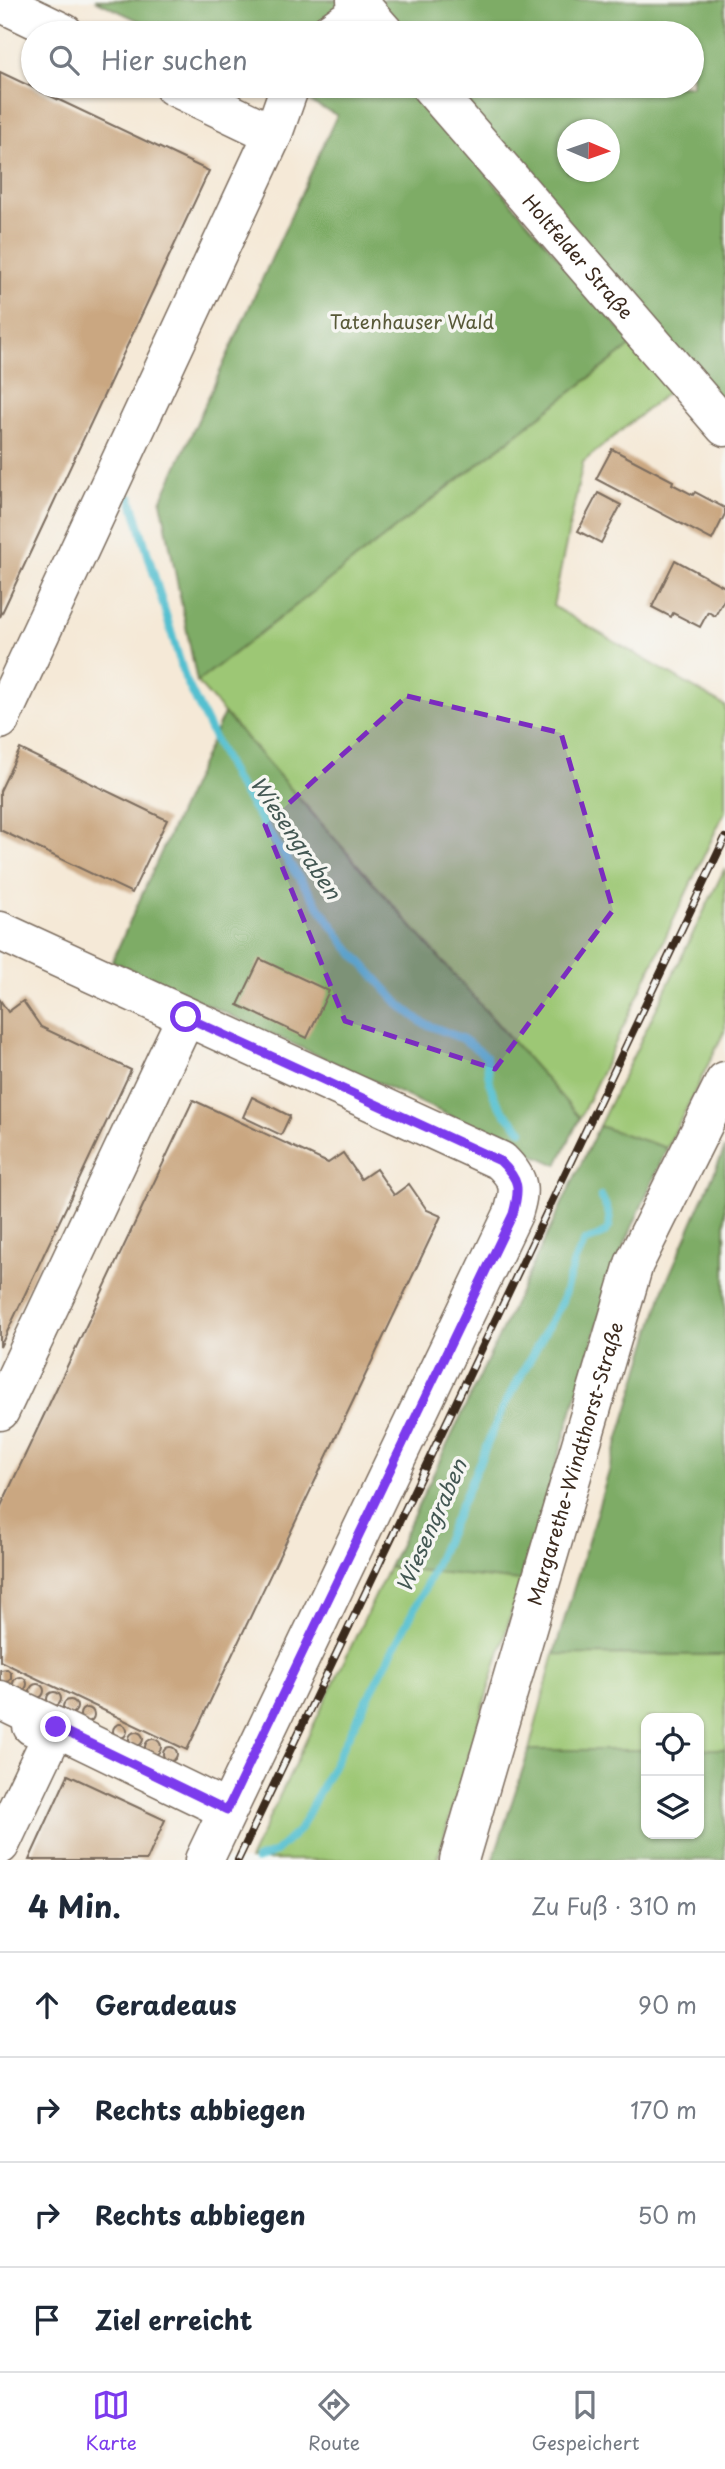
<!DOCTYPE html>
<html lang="de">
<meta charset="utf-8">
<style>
body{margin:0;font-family:"Playpen Sans",sans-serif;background:#f2f2f3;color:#1f2937}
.controls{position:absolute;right:21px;bottom:21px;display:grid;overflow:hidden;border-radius:14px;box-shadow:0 2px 5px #0004}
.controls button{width:63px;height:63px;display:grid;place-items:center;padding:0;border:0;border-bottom:2px solid #e0e1e3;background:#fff;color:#1f2937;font:35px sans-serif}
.compass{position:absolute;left:557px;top:119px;width:63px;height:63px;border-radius:50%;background:#fff;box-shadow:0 2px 5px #0004;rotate:92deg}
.stop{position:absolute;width:21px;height:21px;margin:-16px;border:5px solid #7c3aed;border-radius:50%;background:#fff}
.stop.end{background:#7c3aed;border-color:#fff;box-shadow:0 2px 7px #0008}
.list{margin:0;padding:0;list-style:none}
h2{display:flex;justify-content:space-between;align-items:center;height:91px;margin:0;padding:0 28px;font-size:30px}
h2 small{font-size:23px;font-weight:400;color:#747a83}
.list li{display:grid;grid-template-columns:46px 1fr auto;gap:21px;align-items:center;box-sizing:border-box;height:105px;padding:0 28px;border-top:2px solid #e0e1e3}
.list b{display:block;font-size:26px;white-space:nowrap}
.list em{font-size:23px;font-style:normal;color:#747a83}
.icon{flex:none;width:38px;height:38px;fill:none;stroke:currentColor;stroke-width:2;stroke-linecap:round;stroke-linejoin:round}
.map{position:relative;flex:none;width:725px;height:1860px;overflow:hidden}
.search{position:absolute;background:#fff;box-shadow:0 2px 5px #0004;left:21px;right:21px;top:21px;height:77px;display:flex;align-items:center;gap:18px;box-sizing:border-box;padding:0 24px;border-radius:38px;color:#747a83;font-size:26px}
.sheet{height:511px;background:#fff}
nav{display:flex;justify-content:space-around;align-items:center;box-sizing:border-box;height:98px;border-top:2px solid #e0e1e3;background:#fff;font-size:19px;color:#747a83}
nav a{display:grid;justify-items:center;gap:4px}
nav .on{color:#7c3aed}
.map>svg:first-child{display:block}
.green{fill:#9dc774;stroke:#6c7849;stroke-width:2}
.forest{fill:#7eac66;stroke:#5c6b42;stroke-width:2;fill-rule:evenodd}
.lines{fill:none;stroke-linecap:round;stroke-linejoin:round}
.stream{stroke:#55c0d0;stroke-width:8}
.building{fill:#caa781}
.minor-casing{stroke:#7c6d5f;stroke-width:41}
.minor{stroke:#fff;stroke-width:38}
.rail-casing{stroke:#3b2a1e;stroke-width:8}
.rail{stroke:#f6f6f2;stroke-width:5;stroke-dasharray:16;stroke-linecap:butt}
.route{stroke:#7c3aed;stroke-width:9}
.marked{fill:#7b2cbf;fill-opacity:0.2;stroke:#7b2cbf;stroke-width:5;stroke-dasharray:14 9;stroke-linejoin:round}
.labels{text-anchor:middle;stroke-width:7;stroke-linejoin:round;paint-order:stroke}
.street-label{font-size:19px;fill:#3b2a1e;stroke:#f6f6f2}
.park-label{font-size:19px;fill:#585938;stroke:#f6f6f2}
.water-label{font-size:21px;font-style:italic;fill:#435753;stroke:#f6f6f2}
</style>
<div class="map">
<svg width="725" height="1860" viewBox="0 0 725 1860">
<rect width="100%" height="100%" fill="#f6f6f2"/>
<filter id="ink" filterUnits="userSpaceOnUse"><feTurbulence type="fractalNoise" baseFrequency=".0143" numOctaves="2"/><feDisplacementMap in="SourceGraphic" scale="14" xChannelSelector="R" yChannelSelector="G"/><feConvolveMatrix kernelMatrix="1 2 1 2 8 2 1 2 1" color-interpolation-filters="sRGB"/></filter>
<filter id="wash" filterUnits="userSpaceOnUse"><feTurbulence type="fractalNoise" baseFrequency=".00686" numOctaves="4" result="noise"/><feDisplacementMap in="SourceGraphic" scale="28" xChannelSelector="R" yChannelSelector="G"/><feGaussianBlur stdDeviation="1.57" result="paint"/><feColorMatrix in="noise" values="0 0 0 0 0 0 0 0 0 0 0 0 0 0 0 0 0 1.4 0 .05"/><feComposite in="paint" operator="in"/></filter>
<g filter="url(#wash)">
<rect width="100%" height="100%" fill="#f5e9d7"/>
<g class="green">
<path d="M633,344L673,388L583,462L553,606L725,706V811L580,1118L197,682Z"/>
<path d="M725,868V1030L667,1148L599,1126Z"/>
<path d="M389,1567L521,1581L437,1860H249Z"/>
<path d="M554,1654L725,1655V1749H699V1718H646V1750H529Z"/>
</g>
<g class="forest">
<path d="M95,0H337L366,33H165Z"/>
<path d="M368,0H725V409L442,86H692V33H396ZM568,130H610V172H568Z"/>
<path d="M276,86H411L633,344L197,682L161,501L337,115Z"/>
<path d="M224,713L580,1118L557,1165L112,961Z"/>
<path d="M599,1126L667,1148L616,1264L521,1581L389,1567Z"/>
<path d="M725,1148V1655L554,1654L665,1285Z"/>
<path d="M699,1749H725V1860H493L529,1750H646V1834H699Z"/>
</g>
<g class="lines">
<g class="stream">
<path d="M131,498L185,678L234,779L295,872L346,945L401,1006L423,1023L463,1039L486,1056C491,1096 492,1102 522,1130"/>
<path d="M256,1860L275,1852L300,1829L425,1588L502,1410L562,1301L574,1262L585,1241C615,1233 615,1222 601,1196"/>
</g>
</g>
<g id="blocks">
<g class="building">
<path d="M0,72L209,171L0,617Z"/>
<path d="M612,449L673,481L672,484L693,495L695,492L725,508V514L712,540L596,479Z"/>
<path d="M598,493L621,505L601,543L578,531Z"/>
<path d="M675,560L725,587V598L715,616L708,612L700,627L673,613L671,617L652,607Z"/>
<path d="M20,749L167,820L132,893L0,830V791Z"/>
<path d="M260,959L329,991L307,1038L238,1005Z"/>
<path d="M0,1000L8,1012L23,1001L41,1027L131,1070L0,1347Z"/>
<path d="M252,1097L290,1116L281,1135L243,1117Z"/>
<path d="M193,1100L328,1163L343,1153L361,1179L376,1169L394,1195L409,1184L427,1210L441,1216L187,1750L0,1661V1508Z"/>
<path d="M7,1669L11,1673V1679L6,1683H0V1670Z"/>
<circle cx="20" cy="1684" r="7"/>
<circle cx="37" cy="1691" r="7"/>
<circle cx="54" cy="1699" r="7"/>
<circle cx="70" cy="1707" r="7"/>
<circle cx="87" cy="1715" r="7"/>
<circle cx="120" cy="1731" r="7"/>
<circle cx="136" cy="1739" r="7"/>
<circle cx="153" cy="1747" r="8"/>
<circle cx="170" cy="1754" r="7"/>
<path d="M68,1775L165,1820L147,1860H29Z"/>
</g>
</g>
</g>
<g filter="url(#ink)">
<use href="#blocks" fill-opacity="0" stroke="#7c6d5f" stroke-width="2"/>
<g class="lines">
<defs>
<g id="minor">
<path d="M356,0L385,33"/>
<path d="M0,2L64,33"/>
<path d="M329,33L363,9"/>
<path d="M173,86L273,134"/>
<path id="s1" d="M430,86L725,427"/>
<path d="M0,720L273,134L290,86"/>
<path d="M0,931L501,1161C520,1180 521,1188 513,1214L204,1860"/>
<path d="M0,1411L186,1017"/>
<path d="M0,1700L227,1810"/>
<path d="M0,1845L56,1727L32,1726"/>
<path id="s2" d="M459,1860L634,1264L725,1081"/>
</g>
</defs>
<use href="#minor" class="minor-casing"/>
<use href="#minor" class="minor"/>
<defs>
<path id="rail" d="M238,1860L725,838"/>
</defs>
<use href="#rail" class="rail-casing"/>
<use href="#rail" class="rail"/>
</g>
</g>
<g class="lines" filter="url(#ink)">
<path class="route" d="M56,1727L227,1810L513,1214C520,1188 520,1180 500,1161L186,1017"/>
</g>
<path class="marked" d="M407,696L561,733L613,910L495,1069L345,1021L265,825Z"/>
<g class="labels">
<g class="street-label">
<text dy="7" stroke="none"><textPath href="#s1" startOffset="226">Holtfelder Straße</textPath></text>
<text dy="7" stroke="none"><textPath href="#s2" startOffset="413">Margarethe-Windthorst-Straße</textPath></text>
</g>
<g class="park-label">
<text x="412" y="329">Tatenhauser Wald</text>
</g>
<g class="water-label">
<text transform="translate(295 838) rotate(56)" y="7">Wiesengraben</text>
<text transform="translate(432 1526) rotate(-66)" y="7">Wiesengraben</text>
</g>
</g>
</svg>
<div class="controls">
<button><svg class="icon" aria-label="locate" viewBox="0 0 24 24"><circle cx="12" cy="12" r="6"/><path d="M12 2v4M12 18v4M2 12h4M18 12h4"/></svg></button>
<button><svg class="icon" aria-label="layers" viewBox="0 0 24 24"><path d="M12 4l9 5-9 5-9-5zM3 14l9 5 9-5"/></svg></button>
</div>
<svg class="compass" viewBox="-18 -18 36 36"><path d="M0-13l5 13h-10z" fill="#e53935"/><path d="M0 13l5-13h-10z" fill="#747a83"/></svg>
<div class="stop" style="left:186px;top:1017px"></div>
<div class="stop end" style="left:56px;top:1727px"></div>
<div class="search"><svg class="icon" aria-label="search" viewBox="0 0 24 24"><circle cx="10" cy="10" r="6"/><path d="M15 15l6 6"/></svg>Hier suchen</div>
</div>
<section class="sheet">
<h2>4 Min.<small>Zu Fuß · 310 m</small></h2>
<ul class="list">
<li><svg class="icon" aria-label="ahead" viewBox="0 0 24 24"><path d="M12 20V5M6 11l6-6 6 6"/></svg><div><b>Geradeaus</b></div><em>90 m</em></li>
<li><svg class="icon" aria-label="right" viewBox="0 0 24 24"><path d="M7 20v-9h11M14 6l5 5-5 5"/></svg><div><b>Rechts abbiegen</b></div><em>170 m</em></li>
<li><svg class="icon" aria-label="right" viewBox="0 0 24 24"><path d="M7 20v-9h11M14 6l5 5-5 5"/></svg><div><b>Rechts abbiegen</b></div><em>50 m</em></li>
<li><svg class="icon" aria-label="arrive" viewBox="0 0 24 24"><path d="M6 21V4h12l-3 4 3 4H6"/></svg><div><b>Ziel erreicht</b></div></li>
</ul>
</section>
<nav>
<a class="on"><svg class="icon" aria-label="map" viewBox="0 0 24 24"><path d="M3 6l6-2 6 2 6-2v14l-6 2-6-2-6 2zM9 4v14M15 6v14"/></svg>Karte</a>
<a><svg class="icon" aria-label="directions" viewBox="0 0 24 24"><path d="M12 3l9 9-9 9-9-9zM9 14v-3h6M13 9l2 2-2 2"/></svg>Route</a>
<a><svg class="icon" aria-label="saved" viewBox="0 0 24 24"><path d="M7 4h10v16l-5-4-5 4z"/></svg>Gespeichert</a>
</nav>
